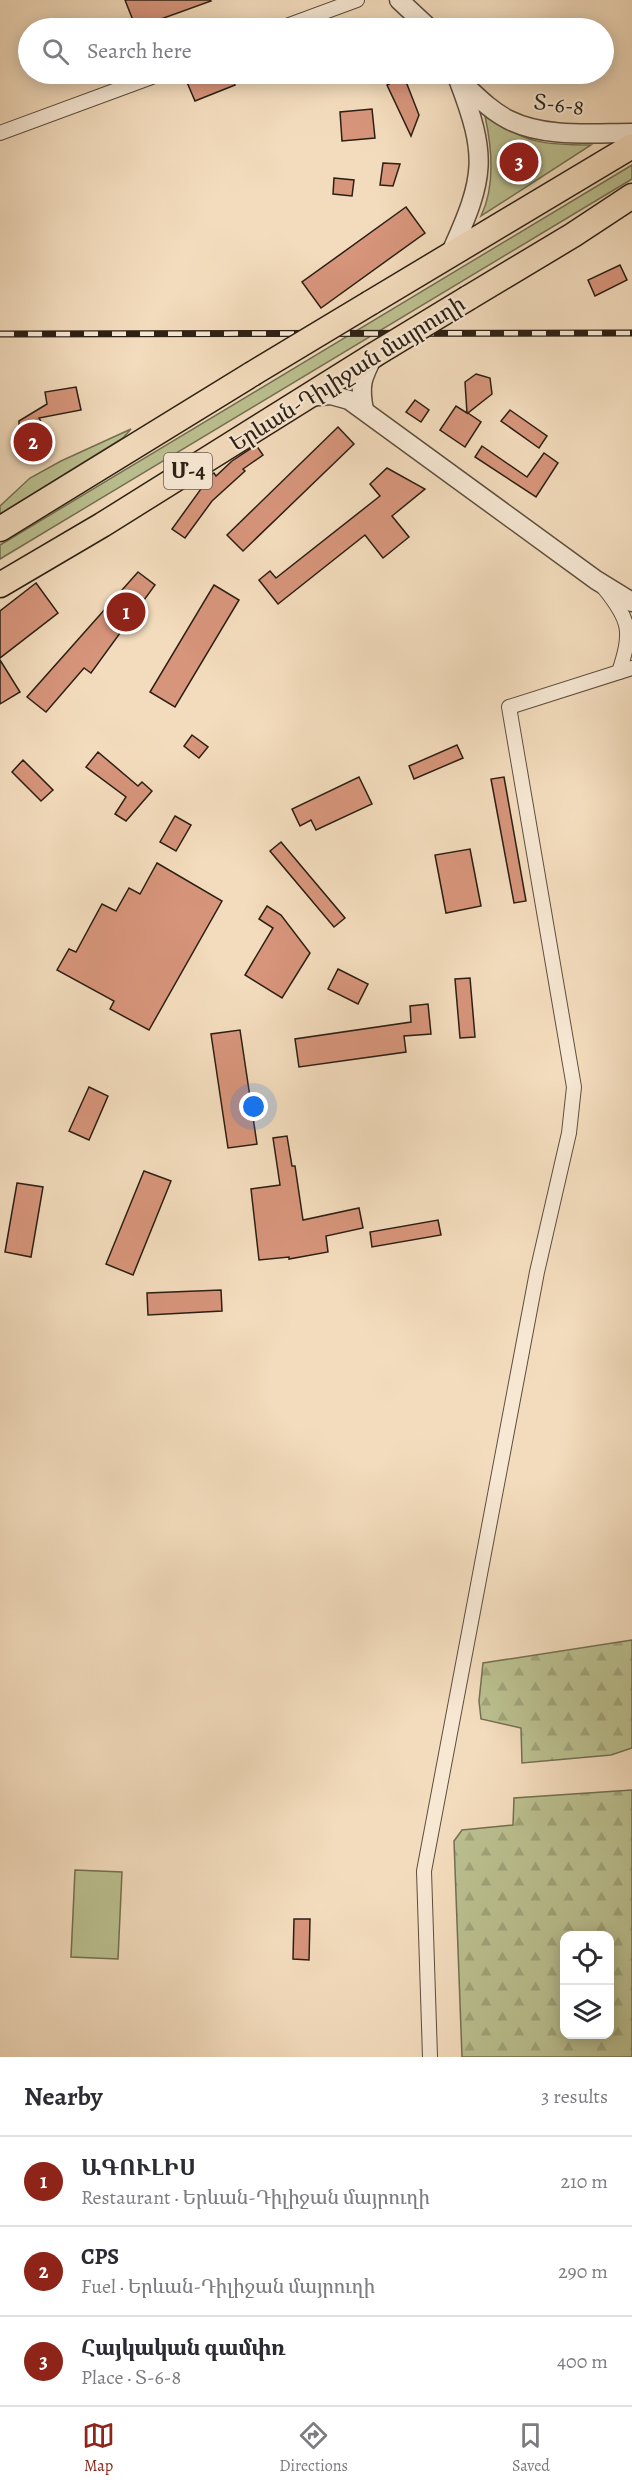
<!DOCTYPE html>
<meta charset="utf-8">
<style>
body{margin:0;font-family:Alegreya,"Noto Serif Armenian",serif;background:#f7f7f7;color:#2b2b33}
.controls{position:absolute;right:18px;bottom:18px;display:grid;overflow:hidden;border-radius:12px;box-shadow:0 3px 15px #0003}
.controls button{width:54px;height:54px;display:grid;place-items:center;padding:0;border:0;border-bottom:2px solid #e1e1e2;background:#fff;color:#2b2b33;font:30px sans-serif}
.you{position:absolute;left:254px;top:1107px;width:21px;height:21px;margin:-15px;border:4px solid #fff;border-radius:50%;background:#1a73e8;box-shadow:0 0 0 9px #1a73e833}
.badge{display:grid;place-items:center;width:39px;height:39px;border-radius:50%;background:#8f2418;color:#fff;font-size:20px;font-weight:700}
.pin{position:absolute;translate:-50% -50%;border:3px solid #fff;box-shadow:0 2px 6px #0006}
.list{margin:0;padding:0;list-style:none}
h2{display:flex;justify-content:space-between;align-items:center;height:78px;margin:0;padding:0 24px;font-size:26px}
h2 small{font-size:20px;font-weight:400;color:#7c7c81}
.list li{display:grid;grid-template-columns:39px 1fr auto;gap:18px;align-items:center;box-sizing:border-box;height:90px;padding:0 24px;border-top:2px solid #e1e1e2}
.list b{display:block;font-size:22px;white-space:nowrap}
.list p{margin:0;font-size:20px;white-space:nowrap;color:#7c7c81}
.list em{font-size:20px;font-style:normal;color:#7c7c81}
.icon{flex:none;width:33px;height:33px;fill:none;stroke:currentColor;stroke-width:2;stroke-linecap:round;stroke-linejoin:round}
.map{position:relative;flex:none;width:632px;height:2057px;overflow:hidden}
.search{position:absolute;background:#fff;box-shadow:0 3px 15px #0003;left:18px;right:18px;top:18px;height:66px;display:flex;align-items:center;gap:15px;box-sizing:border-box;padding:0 21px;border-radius:33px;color:#7c7c81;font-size:22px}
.sheet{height:348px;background:#fff}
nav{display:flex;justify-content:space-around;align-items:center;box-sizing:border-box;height:84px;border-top:2px solid #e1e1e2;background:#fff;font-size:16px;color:#7c7c81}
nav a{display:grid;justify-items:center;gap:3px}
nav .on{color:#8f2418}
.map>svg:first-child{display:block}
.grass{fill:#bbc090;stroke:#747052;stroke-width:1.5}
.forest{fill:url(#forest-firs);stroke:#747052;stroke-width:1.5;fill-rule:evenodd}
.building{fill:#d7957b;stroke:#2c1f14;stroke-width:1.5}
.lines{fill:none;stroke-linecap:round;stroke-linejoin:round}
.minor-casing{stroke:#5e4e3e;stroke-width:16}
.tertiary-casing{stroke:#5e4e3e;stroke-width:21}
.trunk-casing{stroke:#2c1f14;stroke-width:27}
.minor{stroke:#f7e8d4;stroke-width:14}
.tertiary{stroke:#f7e8d4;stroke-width:18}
.trunk{stroke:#f3dcbd;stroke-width:24}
.rail-casing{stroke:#2c1f14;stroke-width:7}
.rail{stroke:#f7e8d4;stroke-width:4.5;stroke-dasharray:14;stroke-linecap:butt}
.trunk-bridge-casing{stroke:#2c1f14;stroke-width:27;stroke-linecap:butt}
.trunk-bridge{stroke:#f3dcbd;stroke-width:24}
.labels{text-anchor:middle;stroke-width:4.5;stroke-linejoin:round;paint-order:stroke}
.shield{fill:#f7e8d4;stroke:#695b4e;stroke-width:1.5}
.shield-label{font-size:21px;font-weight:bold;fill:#2c1f14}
.street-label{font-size:22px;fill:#2c1f14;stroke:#f7e8d4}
</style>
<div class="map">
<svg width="632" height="2057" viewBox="0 0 632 2057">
<defs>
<pattern id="forest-firs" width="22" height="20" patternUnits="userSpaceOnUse" patternTransform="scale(1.5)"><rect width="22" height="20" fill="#bbc090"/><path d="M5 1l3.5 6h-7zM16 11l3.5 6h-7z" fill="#a1a57b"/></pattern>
</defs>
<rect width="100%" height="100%" fill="#f3dcbd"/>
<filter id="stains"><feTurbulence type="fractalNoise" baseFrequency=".00333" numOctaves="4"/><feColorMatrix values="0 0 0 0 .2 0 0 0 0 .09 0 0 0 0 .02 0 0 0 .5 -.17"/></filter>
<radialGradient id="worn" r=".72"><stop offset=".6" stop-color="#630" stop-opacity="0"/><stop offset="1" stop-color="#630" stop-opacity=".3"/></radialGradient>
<g class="grass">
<path d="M485,116C527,143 541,145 591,145L481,216C496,185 492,148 485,116Z"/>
<path d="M632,165V179L0,559V545Z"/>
<path d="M131,429L123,438L0,514V506L30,478L61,461Z"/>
<path d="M75,1870L122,1872L118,1959L71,1957Z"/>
</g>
<g class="forest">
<path d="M632,1640V1748L611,1755L522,1763L521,1728L481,1719L479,1701L483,1663Z"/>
<path d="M632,1790V2057H462L454,1841L462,1830L513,1825L514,1798ZM564,1936H610V2034H564Z"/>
</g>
<g class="building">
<path d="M125,0H210L211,1L136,28Z"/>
<path d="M203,74H231L235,85L195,101L186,80Z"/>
<path d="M386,74H403L419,115L411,136L387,85L391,83Z"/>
<path d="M372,109L375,138L342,141L340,112Z"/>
<path d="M383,163L400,164L393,186L380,185Z"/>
<path d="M334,178L354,180L352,196L333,194Z"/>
<path d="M406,207L425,233L321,308L302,282Z"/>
<path d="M620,265L627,280L595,296L588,280Z"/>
<path d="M476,374L490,378L492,394L468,413L481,422L465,447L440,430L456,406L467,413L465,382Z"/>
<path d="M76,387L81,410L39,418L54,444L28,459L19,444V421L47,404L45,392Z"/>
<path d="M415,400L429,410L421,422L406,412Z"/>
<path d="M510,410L547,436L539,448L501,421Z"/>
<path d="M338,427L354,444L243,551L227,535Z"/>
<path d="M256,445L263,455L243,469L245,471L212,501L185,538L172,529L201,489L196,485L214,473L216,476L232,461Z"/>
<path d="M482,446L527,477L544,453L558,463L536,497L475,457Z"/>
<path d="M387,468L425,489L392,516L409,537L383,558L365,535L278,604L259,580L270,571L276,578L380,496L370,484Z"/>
<path d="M138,572L155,585L91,673L84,668L46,712L27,697Z"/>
<path d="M36,583L58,613L0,658V611Z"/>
<path d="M214,585L239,600L175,707L150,692Z"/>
<path d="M0,660L20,692L0,704Z"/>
<path d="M192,735L208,747L199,758L184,746Z"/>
<path d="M457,745L463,758L414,779L409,766Z"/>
<path d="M98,752L138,786L142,782L152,791L126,821L115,814L126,797L86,767Z"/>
<path d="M23,760L53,790L41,801L12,772Z"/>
<path d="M359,777L372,804L316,830L311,820L300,826L292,809Z"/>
<path d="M504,777L526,901L514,903L491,779Z"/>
<path d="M175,816L191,825L176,851L160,842Z"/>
<path d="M281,842L345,918L334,927L270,851Z"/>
<path d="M470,849L481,906L446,913L435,855Z"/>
<path d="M157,863L222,901L149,1030L110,1009L114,1001L57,970L69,949L76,952L102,904L116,911L129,888L140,894Z"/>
<path d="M267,906L281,915L310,953L282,998L245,975L273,928L259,919Z"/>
<path d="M338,969L368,984L358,1004L328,989Z"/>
<path d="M470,978L475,1037L460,1038L455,979Z"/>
<path d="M428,1004L431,1034L404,1036L406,1052L299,1067L295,1039L411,1022L410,1006Z"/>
<path d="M240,1030L257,1144L228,1148L211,1034Z"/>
<path d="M89,1087L108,1096L89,1140L69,1131Z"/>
<path d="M287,1136L292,1166H295L303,1220L359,1208L363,1228L326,1236L328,1252L289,1259V1257L259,1260L251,1189L280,1185L273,1138Z"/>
<path d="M144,1171L171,1181L133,1275L106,1264Z"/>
<path d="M17,1183L43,1187L31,1257L5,1252Z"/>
<path d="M438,1220L441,1235L372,1247L370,1232Z"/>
<path d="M221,1290L222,1311L148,1315L147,1293Z"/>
<path d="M294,1919H310L309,1960L293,1959Z"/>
</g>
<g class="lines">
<defs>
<g id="minor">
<path d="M281,28L357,0"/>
<path d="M0,133L160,74"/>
<path d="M604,588C631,621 632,632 619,672"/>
<path d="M430,2057L424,1871L537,1272L569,1133L574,1087L509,707L632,668"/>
</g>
<g id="tertiary">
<path d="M399,0L429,28"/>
<path d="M451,252C485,177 488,157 458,79C474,93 489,110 509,120C545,138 593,133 632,133"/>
<path d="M308,397L331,395L349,400L596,580L632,602"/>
<path d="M364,410C359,385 362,378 374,355"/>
</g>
<g id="trunk">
<path d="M468,298L573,235L632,196"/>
<path d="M370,303L632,146"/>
<path d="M0,529L252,374"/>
<path d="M0,585L102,525L374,355"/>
</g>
</defs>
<use href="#minor" class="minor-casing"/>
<use href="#tertiary" class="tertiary-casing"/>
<use href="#trunk" class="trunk-casing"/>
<use href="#minor" class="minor"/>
<use href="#tertiary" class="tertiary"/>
<use href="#trunk" class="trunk"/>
<defs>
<path id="rail" d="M0,334L632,333"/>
</defs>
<use href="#rail" class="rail-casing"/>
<use href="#rail" class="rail"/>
<defs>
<g id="trunk-bridge">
<path d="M374,355L468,298"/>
<path d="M252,374L370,303"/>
</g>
</defs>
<use href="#trunk-bridge" class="trunk-bridge-casing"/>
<use href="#trunk-bridge" class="trunk-bridge"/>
</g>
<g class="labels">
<rect class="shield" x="164" y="453" width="48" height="36" rx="4.5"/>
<g class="shield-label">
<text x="188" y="478">Մ-4</text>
</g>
<g class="street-label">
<text transform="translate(559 104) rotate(7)" y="8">Տ-6-8</text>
<text transform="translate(347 373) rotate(-32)" y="8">Երևան-Դիլիջան մայրուղի</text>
</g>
</g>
<rect width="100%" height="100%" filter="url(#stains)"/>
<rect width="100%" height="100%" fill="url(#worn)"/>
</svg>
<div class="controls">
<button><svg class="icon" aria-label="locate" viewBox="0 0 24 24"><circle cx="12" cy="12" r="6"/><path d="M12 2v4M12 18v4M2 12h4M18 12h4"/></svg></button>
<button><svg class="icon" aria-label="layers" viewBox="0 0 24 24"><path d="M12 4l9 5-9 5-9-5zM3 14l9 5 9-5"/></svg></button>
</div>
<div class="you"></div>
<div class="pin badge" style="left:126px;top:612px">1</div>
<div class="pin badge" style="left:33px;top:442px">2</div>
<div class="pin badge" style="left:519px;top:162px">3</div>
<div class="search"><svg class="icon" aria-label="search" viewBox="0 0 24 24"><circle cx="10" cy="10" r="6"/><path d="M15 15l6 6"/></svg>Search here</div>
</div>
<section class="sheet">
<h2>Nearby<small>3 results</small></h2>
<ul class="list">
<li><span class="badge">1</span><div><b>ԱԳՈՒԼԻՍ</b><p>Restaurant · Երևան-Դիլիջան մայրուղի</p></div><em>210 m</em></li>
<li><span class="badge">2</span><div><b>CPS</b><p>Fuel · Երևան-Դիլիջան մայրուղի</p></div><em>290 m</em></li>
<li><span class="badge">3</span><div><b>Հայկական գամփռ</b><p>Place · Տ-6-8</p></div><em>400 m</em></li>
</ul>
</section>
<nav>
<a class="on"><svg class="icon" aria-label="map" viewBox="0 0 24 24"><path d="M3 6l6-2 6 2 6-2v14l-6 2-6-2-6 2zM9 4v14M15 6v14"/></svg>Map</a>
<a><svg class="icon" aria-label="directions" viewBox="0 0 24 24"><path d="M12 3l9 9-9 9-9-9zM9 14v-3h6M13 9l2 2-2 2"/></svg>Directions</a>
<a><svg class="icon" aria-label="saved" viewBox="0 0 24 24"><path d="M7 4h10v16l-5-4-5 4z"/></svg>Saved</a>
</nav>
